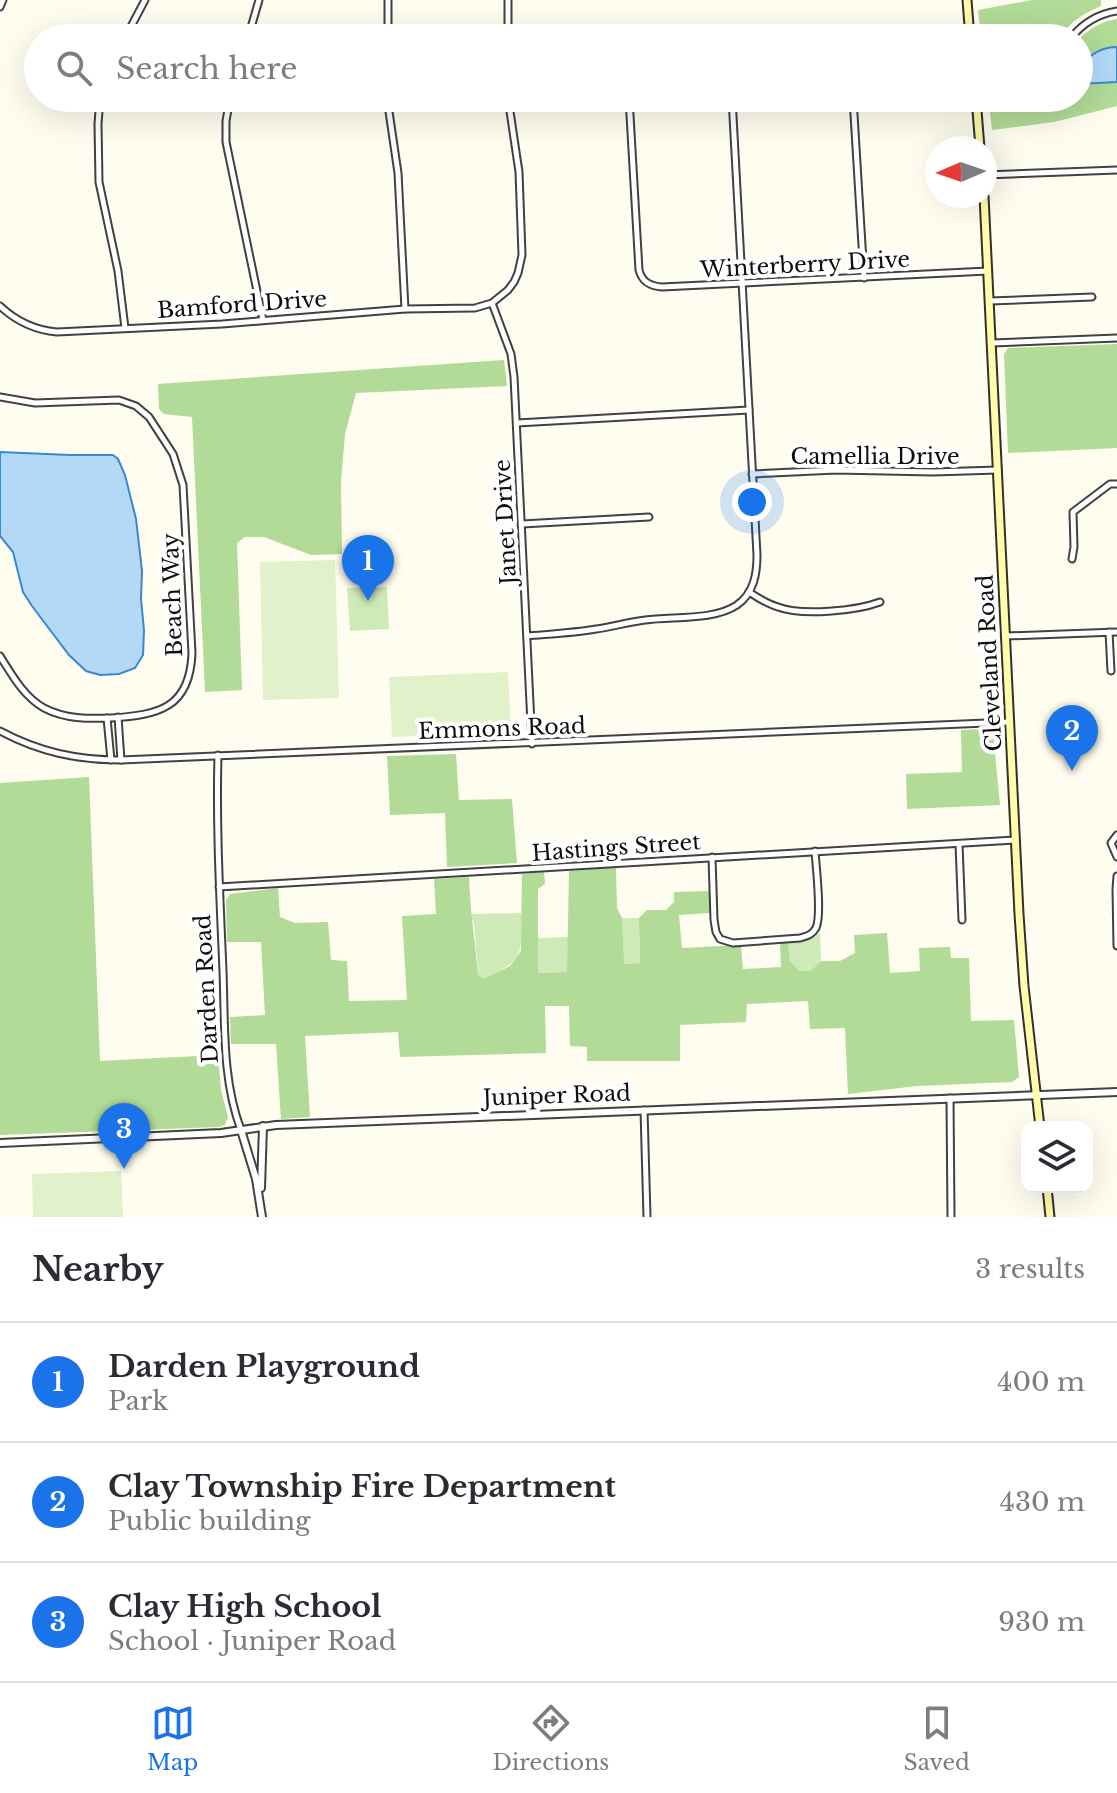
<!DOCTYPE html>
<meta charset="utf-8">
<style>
body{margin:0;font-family:"Libre Baskerville",serif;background:#f2f2f3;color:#2b2b33}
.controls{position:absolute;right:24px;bottom:24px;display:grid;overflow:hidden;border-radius:16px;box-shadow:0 8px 32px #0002}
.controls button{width:72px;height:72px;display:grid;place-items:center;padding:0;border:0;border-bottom:2px solid #e1e1e2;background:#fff;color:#2b2b33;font:40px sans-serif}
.compass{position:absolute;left:925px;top:136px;width:72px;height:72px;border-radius:50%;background:#fff;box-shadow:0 8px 32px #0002;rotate:268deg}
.you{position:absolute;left:752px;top:502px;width:28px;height:28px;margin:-20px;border:6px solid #fff;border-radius:50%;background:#1a73e8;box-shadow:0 0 0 12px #1a73e833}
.badge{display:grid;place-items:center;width:52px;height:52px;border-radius:50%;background:#1a73e8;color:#fff;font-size:26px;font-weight:700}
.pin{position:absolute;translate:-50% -66px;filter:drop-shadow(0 2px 4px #0008)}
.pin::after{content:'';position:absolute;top:42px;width:28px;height:24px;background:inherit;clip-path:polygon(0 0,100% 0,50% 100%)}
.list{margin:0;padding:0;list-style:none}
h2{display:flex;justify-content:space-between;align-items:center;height:104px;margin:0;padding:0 32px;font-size:34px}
h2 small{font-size:26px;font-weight:400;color:#7c7c81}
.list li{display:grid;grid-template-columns:52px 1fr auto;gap:24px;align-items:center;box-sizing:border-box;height:120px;padding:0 32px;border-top:2px solid #e1e1e2}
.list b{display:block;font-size:30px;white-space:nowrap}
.list p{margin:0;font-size:26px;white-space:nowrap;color:#7c7c81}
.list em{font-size:26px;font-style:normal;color:#7c7c81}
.icon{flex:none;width:44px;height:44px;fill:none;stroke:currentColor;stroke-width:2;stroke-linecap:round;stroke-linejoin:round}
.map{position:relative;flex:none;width:1117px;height:1217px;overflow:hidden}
.search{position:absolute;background:#fff;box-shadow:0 8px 32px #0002;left:24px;right:24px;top:24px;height:88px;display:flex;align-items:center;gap:20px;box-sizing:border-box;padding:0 28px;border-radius:44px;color:#7c7c81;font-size:30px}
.sheet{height:464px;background:#fff}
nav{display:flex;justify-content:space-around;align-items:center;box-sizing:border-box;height:112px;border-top:2px solid #e1e1e2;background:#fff;font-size:22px;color:#7c7c81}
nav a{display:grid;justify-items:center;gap:4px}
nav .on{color:#1a73e8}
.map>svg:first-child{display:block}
.green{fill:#ceeab8}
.forest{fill:#b1db97}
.pitch{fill:#e1f1ca}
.water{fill:#b3d9f7;stroke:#3988d0;stroke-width:2}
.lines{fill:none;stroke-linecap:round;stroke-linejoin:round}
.minor-casing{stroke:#414141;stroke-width:9}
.tertiary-casing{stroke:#414141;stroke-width:10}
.secondary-casing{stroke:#303030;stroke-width:11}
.minor{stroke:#fff;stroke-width:5}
.tertiary{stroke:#fff;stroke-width:6}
.secondary{stroke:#fffcaa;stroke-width:7}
.labels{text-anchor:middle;stroke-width:8;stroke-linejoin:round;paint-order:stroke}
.street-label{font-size:22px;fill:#0e0e0e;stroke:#fff}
</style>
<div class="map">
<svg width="1117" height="1217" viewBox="0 0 1117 1217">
<rect width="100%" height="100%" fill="#fffdef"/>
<g class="green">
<path d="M387,587L389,629L350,631L347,588Z"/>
<path d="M522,913C521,958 524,958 484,980L478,975L474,924L470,914Z"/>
<path d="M622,918H639L640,963L623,964Z"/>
<path d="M820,933L821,961L812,971L799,972L790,961L788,943L806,941Z"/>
<path d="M568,937L567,972L538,973V938Z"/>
</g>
<g class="forest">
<path d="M1032,0H1101V6C1083,14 1070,21 1060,38H981L978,10Z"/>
<path d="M1117,19V47L1079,67V39C1089,29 1102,21 1117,19Z"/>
<path d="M1117,82V106L1054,122L992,130L989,103L991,98H1079V84Z"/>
<path d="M1117,344V448L1008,453L1004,354L1008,348Z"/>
<path d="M504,360L507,386L356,393L345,434L341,481L342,554L311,555L264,537H245L237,543L242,690L205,692L192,417L164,414L159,409L158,384Z"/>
<path d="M984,729L993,732L1000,805L907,809L906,774L962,772L961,730Z"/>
<path d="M456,754L459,800L512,799L517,863L447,867L445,813L390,815L387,756Z"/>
<path d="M89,777L100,1061L218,1055L221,1090L228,1117L225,1125L219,1127L0,1135V783Z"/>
<path d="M616,867L617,908L622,918L624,964L640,963L639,918L647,910H666L674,902V892L709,891L710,913L679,915L682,948L741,945L743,969L781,967L780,943L788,942L790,961L799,971H811L821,961H840L855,953L854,935L887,933L890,973L920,971L919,948L950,947L951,958H969L971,1021L1014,1020L1019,1077L1012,1082L917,1086L848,1094L845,1028L810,1029L808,1001L747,1004L746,1022L680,1025V1061H587V1047L570,1046L569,1006H545L546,1053L400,1057L398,1032L305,1036L310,1117L281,1119L276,1044H231L230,1017L265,1015L261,942H227L226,900L230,894L278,888L280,917L295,923L328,922L331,960L347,961L349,1001L407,1000L402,916L436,914L434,879L469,877C470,910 475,941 478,975L484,979L510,966L521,951L522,874L544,872L545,884L538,889V973L567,972L569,871Z"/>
</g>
<g class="pitch">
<path d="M335,560L339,698L263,700L260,562Z"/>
<path d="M508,672L511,732L392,737L389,677Z"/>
<path d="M121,1171L123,1217H33L32,1174Z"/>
</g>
<g class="water">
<path d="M1117,47V82L1079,84L1080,65C1092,54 1101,47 1117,47Z"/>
<path d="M0,452L70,455H113L118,459L125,475L136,519L142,571L141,599L144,630L143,655L135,668L119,674L100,675L86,671L69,655L32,606L23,592L13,552L0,536Z"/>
</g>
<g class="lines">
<defs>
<g id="minor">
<path d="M508,0V38"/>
<path d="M0,7L3,0"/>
<path d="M125,38L145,0"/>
<path d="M248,38L259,0"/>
<path d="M388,38V0"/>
<path d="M1071,38C1083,23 1098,14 1117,11"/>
<path d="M100,98L98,124L99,182L118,271L125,328"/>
<path d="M230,98L226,121V142L263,320"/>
<path d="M387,98L398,173L405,309"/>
<path d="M629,98L639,270C642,282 650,286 662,287L988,271"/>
<path d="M853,98L864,278"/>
<path d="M985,175L1117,170"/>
<path d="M990,301L1092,297"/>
<path d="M492,303L511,354L514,377L532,744"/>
<path d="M0,306C16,321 35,330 57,332L222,324L405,309L475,308L492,303L508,290L514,282L518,273L522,255L519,172L508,98"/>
<path d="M992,343L1117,338"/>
<path d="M0,397L35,403L119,400L136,406L149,417L173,454L183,485L192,653C190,708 159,715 111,718C88,719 65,719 44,708C24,697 12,675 0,656"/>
<path d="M517,423L749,410"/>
<path d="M752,474L836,470L933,472L998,470"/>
<path d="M522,524L649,517"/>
<path d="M1072,559L1074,547L1073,512L1110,484H1117"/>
<path d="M749,592C758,598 767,604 778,607C802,616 856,611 880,602"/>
<path d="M1109,632L1111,671"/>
<path d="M527,636C550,634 573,633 596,629C612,627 628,622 645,620C673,616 713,621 737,605C754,593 757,574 757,555L732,98"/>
<path d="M1006,636L1117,632"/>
<path d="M118,717L121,760"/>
<path d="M107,718L111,760"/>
<path d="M0,731C39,752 77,760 121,760L1010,722"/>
<path d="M218,755C216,828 220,899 223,971C225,1024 222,1080 241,1130"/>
<path d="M1117,835L1111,843L1117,857"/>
<path d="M959,844L962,920"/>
<path d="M712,857L714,920L716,932L720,939L733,943L800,938C807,936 812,935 816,928C822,915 816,867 815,851"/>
<path d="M1117,876L1116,889L1117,946"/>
<path d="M219,887L1015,840"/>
<path d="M950,1098L951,1217"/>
<path d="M644,1110L647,1217"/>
</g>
<g id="tertiary">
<path d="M241,1130L256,1179L262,1217"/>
<path d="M0,1143L221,1133L276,1125L1117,1092"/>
<path d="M261,1188L263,1126"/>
</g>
<g id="secondary">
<path d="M967,0L970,38"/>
<path d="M976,98L980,148"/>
<path d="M984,196L1019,914L1024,986L1040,1127"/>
<path d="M1047,1187L1050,1217"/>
</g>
</defs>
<use href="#minor" class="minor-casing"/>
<use href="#tertiary" class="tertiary-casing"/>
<use href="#secondary" class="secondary-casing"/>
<use href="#minor" class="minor"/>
<use href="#tertiary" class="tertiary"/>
<use href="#secondary" class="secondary"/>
</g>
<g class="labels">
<g class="street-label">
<text transform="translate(805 264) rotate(-3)" y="8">Winterberry Drive</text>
<text transform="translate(242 304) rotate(-4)" y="8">Bamford Drive</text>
<text x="875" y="464">Camellia Drive</text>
<text transform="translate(505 522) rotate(-93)" y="8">Janet Drive</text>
<text transform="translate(172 595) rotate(-92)" y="8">Beach Way</text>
<text transform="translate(989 663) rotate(-93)" y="8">Cleveland Road</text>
<text transform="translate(502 728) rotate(-2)" y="8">Emmons Road</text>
<text transform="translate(616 847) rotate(-4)" y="8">Hastings Street</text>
<text transform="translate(206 989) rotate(-93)" y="8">Darden Road</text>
<text transform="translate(557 1095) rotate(-2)" y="8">Juniper Road</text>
</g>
</g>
</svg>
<div class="controls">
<button><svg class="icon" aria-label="layers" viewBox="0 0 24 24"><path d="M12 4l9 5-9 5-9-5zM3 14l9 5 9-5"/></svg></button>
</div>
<svg class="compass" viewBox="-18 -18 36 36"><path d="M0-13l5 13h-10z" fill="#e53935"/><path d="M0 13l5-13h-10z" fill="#7c7c81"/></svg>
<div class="you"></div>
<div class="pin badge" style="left:368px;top:601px">1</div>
<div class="pin badge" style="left:1072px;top:771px">2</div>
<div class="pin badge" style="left:124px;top:1169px">3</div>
<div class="search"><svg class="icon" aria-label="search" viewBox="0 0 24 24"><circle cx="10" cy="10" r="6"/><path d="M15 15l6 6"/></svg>Search here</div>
</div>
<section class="sheet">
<h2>Nearby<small>3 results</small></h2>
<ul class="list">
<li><span class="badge">1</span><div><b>Darden Playground</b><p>Park</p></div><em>400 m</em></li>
<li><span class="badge">2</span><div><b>Clay Township Fire Department</b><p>Public building</p></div><em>430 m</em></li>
<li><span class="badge">3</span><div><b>Clay High School</b><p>School · Juniper Road</p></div><em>930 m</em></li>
</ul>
</section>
<nav>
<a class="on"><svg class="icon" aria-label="map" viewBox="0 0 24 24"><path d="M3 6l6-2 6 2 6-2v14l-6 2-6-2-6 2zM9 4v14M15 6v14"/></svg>Map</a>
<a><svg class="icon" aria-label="directions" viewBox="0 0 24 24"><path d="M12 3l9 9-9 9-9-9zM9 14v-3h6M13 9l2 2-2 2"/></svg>Directions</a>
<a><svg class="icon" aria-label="saved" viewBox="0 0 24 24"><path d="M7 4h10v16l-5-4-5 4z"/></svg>Saved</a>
</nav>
